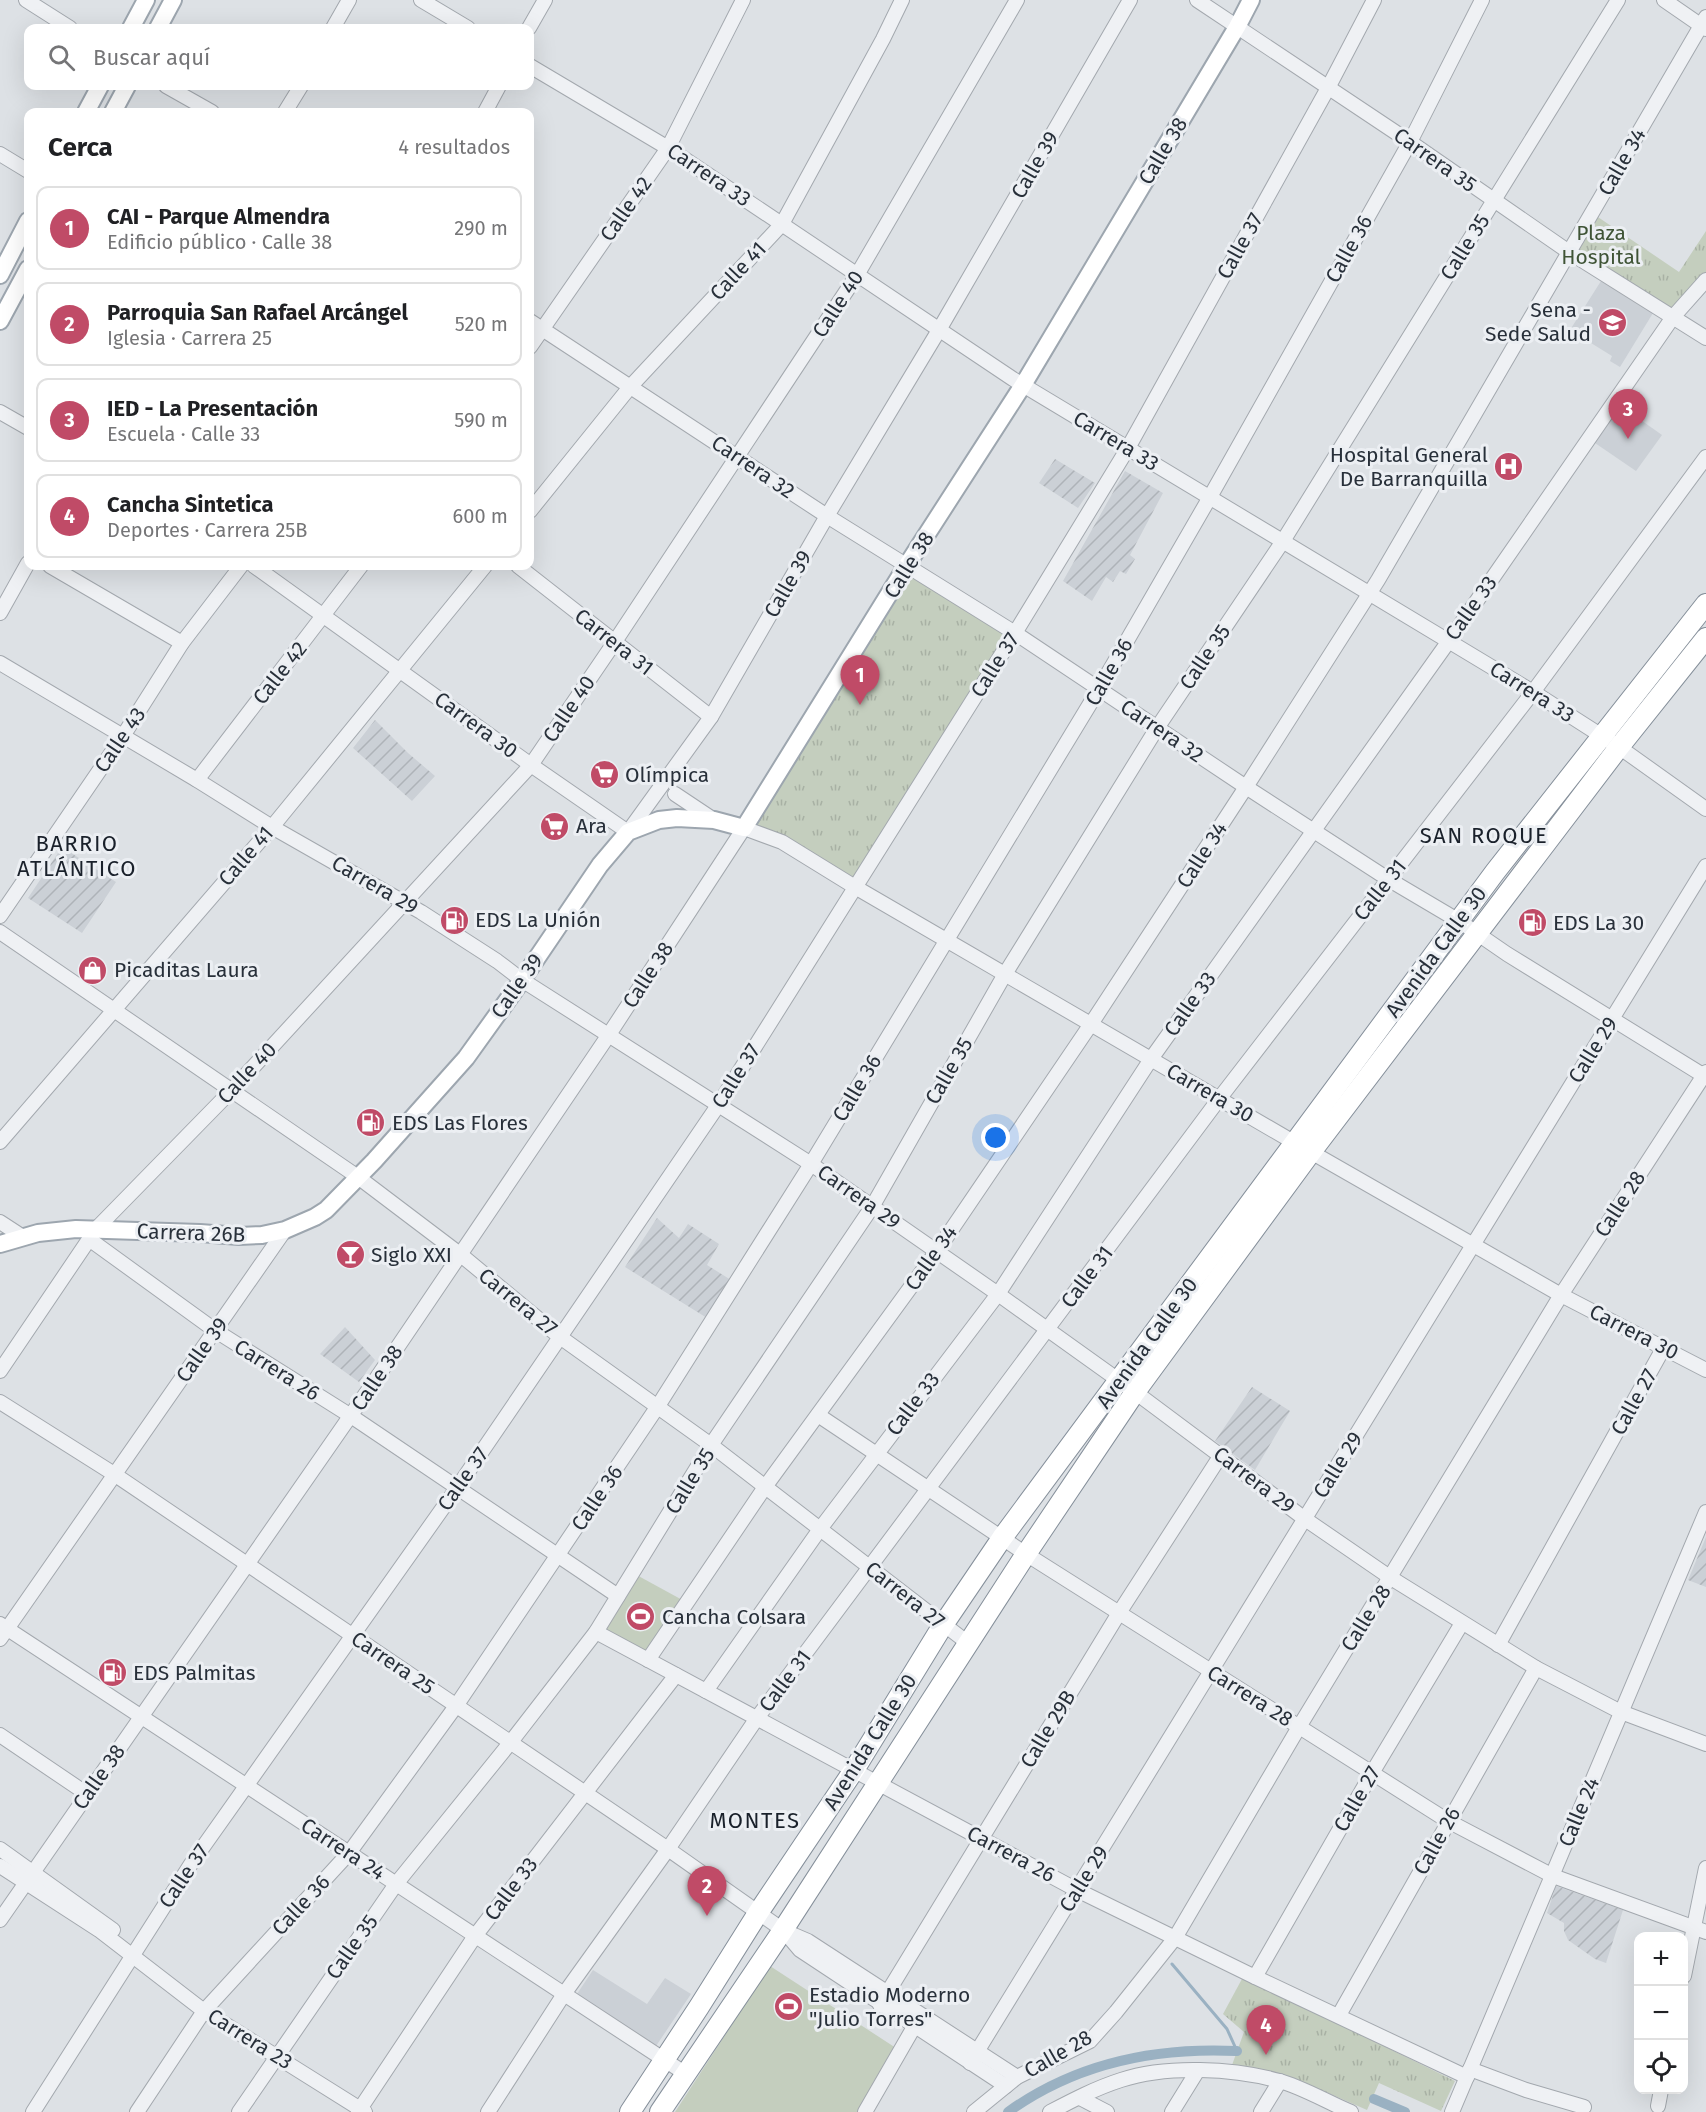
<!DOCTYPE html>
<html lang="es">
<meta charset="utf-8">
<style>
body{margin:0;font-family:"Fira Sans",sans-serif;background:#f2f2f2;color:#202124}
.controls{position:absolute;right:18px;bottom:18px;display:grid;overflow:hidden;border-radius:12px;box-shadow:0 6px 24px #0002}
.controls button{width:54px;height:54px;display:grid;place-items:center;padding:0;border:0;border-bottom:2px solid #e0e0e0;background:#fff;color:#202124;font:30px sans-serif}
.you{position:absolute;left:996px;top:1138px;width:21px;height:21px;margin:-15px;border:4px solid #fff;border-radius:50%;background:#1a73e8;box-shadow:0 0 0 9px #1a73e833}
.badge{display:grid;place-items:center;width:39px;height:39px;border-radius:50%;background:#c04b67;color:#fff;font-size:20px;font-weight:700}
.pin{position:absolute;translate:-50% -50px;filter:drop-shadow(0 2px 3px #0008)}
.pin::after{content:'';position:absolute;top:32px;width:21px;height:18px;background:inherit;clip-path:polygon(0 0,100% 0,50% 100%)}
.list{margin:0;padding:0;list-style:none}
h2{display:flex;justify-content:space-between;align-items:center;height:78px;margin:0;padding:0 24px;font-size:26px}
h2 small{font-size:20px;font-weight:400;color:#757577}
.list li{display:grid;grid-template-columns:39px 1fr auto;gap:18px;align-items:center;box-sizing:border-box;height:84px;margin:0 12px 12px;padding:0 12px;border:2px solid #e0e0e0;border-radius:12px}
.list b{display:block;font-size:22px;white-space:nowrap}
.list p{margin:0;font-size:20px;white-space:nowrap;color:#757577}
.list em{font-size:20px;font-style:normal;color:#757577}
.icon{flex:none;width:33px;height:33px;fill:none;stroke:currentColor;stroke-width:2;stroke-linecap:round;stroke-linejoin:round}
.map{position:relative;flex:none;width:1706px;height:2112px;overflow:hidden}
.search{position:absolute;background:#fff;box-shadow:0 6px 24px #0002;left:24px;top:24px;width:510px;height:66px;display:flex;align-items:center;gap:15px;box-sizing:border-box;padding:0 21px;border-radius:12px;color:#757577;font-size:22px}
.panel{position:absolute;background:#fff;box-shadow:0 6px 24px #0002;left:24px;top:108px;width:510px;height:462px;border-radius:12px}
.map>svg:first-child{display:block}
.built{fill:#cbd0d6}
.industrial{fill:url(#industrial-furrows)}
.green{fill:#c4cebe}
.park{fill:url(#park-tufts)}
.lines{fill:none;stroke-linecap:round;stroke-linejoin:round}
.stream{stroke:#9ab1c2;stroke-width:3}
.canal{stroke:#9ab1c2;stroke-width:10}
.minor-casing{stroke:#a3a8ae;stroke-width:16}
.major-casing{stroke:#9da6af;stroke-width:20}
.highway-casing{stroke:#858f9a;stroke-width:22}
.minor{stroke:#eff1f4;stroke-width:14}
.major{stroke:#fff;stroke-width:16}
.highway{stroke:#fff;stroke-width:20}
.labels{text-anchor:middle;stroke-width:6;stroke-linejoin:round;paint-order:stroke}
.street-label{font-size:21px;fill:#28303a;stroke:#eceff3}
.park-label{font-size:21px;fill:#3f5436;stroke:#eceff3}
.poi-label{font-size:21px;fill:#28303a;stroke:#eceff3;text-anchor:start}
.neighbourhood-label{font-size:22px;letter-spacing:1.5px;fill:#1a212b;stroke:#eceff3}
</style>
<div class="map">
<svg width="1706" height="2112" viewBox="0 0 1706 2112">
<defs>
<pattern id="industrial-furrows" width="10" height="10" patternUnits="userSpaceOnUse" patternTransform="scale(1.5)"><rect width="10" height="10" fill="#cbd0d6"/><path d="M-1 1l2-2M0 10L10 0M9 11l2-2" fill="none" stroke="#aeb3b8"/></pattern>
<pattern id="park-tufts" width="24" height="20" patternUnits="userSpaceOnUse" patternTransform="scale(1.5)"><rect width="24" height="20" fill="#c4cebe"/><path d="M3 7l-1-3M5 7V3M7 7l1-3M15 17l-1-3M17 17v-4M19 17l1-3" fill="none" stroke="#a8b1a4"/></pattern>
</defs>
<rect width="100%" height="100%" fill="#dde1e5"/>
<g class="built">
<path d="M1601,281L1653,313L1620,367L1610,361L1612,356L1570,330Z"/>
<path d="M1621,406L1662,435L1636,471L1595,443Z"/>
<path d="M593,1970L647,2004L665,1978L691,1994L656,2046L577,1994Z"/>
</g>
<g class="industrial">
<path d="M1055,459L1095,483L1078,508L1039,483Z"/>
<path d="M1125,471L1163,493L1130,555L1135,559L1126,574L1120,571L1113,582L1106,577L1092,601L1063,581Z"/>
<path d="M375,720L408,753L435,776L412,801L353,748Z"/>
<path d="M62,847L116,882L82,933L28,898Z"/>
<path d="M657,1218L679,1238L688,1224L719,1244L707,1265L731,1280L707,1318L625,1267Z"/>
<path d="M345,1327L375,1360L359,1382L320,1354Z"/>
<path d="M1252,1387L1290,1411L1255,1470L1215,1441Z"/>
<path d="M1706,1537V1587L1688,1580Z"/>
<path d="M1556,1886L1623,1910L1606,1963L1595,1959L1568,1940L1564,1931V1923L1547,1913Z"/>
</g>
<g class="green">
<path d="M633,1573L686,1602L648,1660L596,1632Z"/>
<path d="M770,1966L896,2048L857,2112H675Z"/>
</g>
<g class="park">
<path d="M1592,213L1679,272L1706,231V278L1673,317L1569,252Z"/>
<path d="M908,566L1015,633L855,887L744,828Z"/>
<path d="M1243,1977L1455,2081L1441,2111L1379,2083L1367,2110L1294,2078L1232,2065L1244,2032L1223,2014Z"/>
</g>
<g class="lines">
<path class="stream" d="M1172,1964L1227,2029L1237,2051"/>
<g class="canal">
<path d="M1374,2099L1405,2112"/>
<path d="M1008,2112C1076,2063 1155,2047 1237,2051"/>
</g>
<defs>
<g id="minor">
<path d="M26,0L70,28"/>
<path d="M421,0L468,28"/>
<path d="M1197,0L1410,142L1569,252L1706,338"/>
<path d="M1664,0L1706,29"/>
<path d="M333,28L349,0"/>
<path d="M529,28L545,0"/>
<path d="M530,66L668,148L1013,379L1533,692L1619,747L1706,809"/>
<path d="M166,86L212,112"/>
<path d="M285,112L301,86"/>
<path d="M485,112L499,86"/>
<path d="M0,154L28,171"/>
<path d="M530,321L827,516L1015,633L1246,787L1388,879L1459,921L1507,954L1706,1077"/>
<path d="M530,347L668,148L743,0"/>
<path d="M0,412L28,428"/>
<path d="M530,511L630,387L782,224L883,39L902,0"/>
<path d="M50,566L182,643"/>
<path d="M254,566L531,765L628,832L711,717L827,516L939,330L1130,0"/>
<path d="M518,566L711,717"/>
<path d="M0,613L28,563"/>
<path d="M0,663L197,780L272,827L421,912L497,961L522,980L811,1164L998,1294L1135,1392L1305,1519L1391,1578L1536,1668L1621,1712L1706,1744"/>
<path d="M197,780L361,566"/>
<path d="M675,794L714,820"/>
<path d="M0,916L123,736L182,643L241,566"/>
<path d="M0,932L358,1177L461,1255L560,1337L711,1445L968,1643"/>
<path d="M0,1142L272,827L485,566"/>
<path d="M0,1222L23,1237"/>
<path d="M89,1239L216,1331L351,1416L618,1596"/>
<path d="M0,1371L96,1229L232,1090L531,765L614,643L857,275L1017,0"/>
<path d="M0,1402L114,1474L668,1849L783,1930L800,1950L1006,2086"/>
<path d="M818,1415L1026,1554L1448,1821L1553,1876L1706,1932"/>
<path d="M0,1624L686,2074"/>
<path d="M596,1632L1077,1890L1255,1977L1467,2077"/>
<path d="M0,1639L285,1230"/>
<path d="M1498,1645L1664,1347"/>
<path d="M648,1660L765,1487L937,1251L1091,1024L1246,787L1378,580L1706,17"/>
<path d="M706,1691L820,1529L998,1294L1151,1059L1456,631L1673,317L1706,280"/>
<path d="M0,1735L87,1794"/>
<path d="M0,1849L113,1930"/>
<path d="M0,1866L99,1930L204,2011L365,2112"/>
<path d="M0,1920L376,1379L608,1036L744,828L782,842L855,887L1290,1140L1561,1295L1706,1370"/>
<path d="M787,1932L808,1941L1017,2077"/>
<path d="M1684,1976L1706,1868"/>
<path d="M1255,1977L1372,1773L1462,1623"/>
<path d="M880,2005L1119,1613L1221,1455"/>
<path d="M1339,2015L1536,1668"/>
<path d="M970,2063L1706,866"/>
<path d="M1470,2069L1526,2090L1584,2107"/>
<path d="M1080,2098L1107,2112"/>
<path d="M1658,2106L1661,2090"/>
<path d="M33,2112L191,1864L457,1488L719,1104L1015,633L1128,448L1328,88L1374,0"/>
<path d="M137,2112L204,2011L349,1853L456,1706L658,1406L811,1164L1099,689L1210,497L1410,142L1482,0"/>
<path d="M239,2112L396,1884L510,1743L596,1632L711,1445L872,1207L1005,974L1157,728L1283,541L1618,0"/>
<path d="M358,2112L475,1936L676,1675"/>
<path d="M488,2112L564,1994L668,1849L757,1718L1219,1099L1533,692L1706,457"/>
<path d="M865,2112L918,2020"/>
<path d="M974,2112L1017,2077L1090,2041L1116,2012L1175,1938L1299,1727L1561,1295L1706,1072"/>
<path d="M1050,2112C1073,2100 1096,2088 1121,2080C1166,2065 1234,2068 1279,2081C1300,2086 1329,2103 1351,2112"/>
<path d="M1172,2112L1198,2070"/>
<path d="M1261,2112L1280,2081"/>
<path d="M1452,2112L1706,1512"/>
</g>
<g id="major">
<path d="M131,28L146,0"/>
<path d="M158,28L173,0"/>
<path d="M86,112L100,86"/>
<path d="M113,112L127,86"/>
<path d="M0,275L28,221"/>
<path d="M0,321L28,269"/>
<path d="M0,1244L38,1233L76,1229L200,1233L239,1236L262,1235L285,1230L315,1217L326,1210L374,1161L466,1058L522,980L600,865L628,832L659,820L677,818L714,820L744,828L907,565L1023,385L1237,27L1251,0"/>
</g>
<g id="highway">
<path d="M630,2112L699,2007L758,1913L854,1770L943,1625L1002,1538L1495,872L1706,604"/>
<path d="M660,2112L783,1930L1026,1554L1135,1392L1311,1152L1619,747L1706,638"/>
</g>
</defs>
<use href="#minor" class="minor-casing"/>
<use href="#major" class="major-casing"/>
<use href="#highway" class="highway-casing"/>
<use href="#minor" class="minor"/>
<use href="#major" class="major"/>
<use href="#highway" class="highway"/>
</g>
<defs>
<symbol id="university-disc" viewBox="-11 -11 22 22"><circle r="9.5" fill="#c04b67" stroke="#eceff3"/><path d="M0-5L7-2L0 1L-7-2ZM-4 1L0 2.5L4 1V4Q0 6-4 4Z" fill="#fff"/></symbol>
<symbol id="hospital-disc" viewBox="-11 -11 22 22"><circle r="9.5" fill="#c04b67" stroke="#eceff3"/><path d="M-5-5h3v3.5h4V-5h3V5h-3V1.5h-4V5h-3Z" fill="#fff"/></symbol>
<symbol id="supermarket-disc" viewBox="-11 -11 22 22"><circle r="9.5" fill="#c04b67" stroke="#eceff3"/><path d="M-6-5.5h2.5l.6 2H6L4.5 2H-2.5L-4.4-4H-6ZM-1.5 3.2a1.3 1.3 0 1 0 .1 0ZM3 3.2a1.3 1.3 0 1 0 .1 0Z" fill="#fff"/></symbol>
<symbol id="fuel-disc" viewBox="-11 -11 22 22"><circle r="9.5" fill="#c04b67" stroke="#eceff3"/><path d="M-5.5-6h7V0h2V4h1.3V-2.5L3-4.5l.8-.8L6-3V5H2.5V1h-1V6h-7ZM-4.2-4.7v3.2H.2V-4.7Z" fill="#fff"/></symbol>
<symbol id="shop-disc" viewBox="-11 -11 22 22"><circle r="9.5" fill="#c04b67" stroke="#eceff3"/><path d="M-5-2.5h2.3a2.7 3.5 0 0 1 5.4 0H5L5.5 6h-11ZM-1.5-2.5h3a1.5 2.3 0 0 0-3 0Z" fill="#fff"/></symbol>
<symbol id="bar-disc" viewBox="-11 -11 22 22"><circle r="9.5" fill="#c04b67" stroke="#eceff3"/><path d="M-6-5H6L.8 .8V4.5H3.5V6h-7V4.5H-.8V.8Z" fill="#fff"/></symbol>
<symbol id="stadium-disc" viewBox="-11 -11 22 22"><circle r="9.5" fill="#c04b67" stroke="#eceff3"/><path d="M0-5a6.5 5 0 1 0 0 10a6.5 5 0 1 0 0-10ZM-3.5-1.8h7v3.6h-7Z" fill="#fff"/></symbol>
</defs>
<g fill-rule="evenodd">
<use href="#university-disc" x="1596" y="306" width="33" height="33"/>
<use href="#hospital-disc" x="1492" y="450" width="33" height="33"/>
<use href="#supermarket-disc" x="588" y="758" width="33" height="33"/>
<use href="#supermarket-disc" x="538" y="810" width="33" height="33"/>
<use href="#fuel-disc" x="438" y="904" width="33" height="33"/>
<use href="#fuel-disc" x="1516" y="906" width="33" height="33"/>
<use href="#shop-disc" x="76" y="954" width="33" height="33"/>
<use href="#fuel-disc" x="354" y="1106" width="33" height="33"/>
<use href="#bar-disc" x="334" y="1238" width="33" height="33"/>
<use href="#stadium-disc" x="624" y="1600" width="33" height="33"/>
<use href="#fuel-disc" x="96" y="1656" width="33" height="33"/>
<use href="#stadium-disc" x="772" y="1990" width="33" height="33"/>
</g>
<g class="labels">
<g class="street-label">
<text transform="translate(1163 151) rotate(-59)" y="7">Calle 38</text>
<text transform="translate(1435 160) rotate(35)" y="7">Carrera 35</text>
<text transform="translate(1622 162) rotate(-60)" y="7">Calle 34</text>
<text transform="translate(1035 165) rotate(-60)" y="7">Calle 39</text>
<text transform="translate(709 175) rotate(34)" y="7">Carrera 33</text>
<text transform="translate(626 209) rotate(-55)" y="7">Calle 42</text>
<text transform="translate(1240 246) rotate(-61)" y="7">Calle 37</text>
<text transform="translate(1465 247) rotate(-58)" y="7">Calle 35</text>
<text transform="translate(1349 249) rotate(-61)" y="7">Calle 36</text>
<text transform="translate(738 271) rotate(-47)" y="7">Calle 41</text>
<text transform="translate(838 304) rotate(-57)" y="7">Calle 40</text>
<text transform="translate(1116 441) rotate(31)" y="7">Carrera 33</text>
<text transform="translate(753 467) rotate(34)" y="7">Carrera 32</text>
<text transform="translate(909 565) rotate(-58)" y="7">Calle 38</text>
<text transform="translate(788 584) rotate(-60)" y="7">Calle 39</text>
<text transform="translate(1471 608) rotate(-55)" y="7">Calle 33</text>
<text transform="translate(614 642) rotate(38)" y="7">Carrera 31</text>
<text transform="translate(1205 657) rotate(-56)" y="7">Calle 35</text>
<text transform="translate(995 665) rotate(-58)" y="7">Calle 37</text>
<text transform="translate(1109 672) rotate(-60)" y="7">Calle 36</text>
<text transform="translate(280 673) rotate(-52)" y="7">Calle 42</text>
<text transform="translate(1532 692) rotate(32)" y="7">Carrera 33</text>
<text transform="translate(569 709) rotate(-56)" y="7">Calle 40</text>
<text transform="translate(476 725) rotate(36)" y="7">Carrera 30</text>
<text transform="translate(1162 731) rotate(34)" y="7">Carrera 32</text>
<text transform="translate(120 740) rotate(-56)" y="7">Calle 43</text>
<text transform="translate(1202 855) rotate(-57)" y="7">Calle 34</text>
<text transform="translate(246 856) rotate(-49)" y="7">Calle 41</text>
<text transform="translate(375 885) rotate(30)" y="7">Carrera 29</text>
<text transform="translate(1380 890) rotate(-52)" y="7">Calle 31</text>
<text transform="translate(1436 952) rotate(-54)" y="7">Avenida Calle 30</text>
<text transform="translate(648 975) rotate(-57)" y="7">Calle 38</text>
<text transform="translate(517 986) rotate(-55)" y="7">Calle 39</text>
<text transform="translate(1190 1004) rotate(-55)" y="7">Calle 33</text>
<text transform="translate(1593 1050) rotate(-58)" y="7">Calle 29</text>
<text transform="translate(949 1071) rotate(-60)" y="7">Calle 35</text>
<text transform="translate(247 1073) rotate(-47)" y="7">Calle 40</text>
<text transform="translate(736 1076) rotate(-58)" y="7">Calle 37</text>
<text transform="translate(857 1088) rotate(-59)" y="7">Calle 36</text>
<text transform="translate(1210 1093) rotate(30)" y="7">Carrera 30</text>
<text transform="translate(859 1197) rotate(35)" y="7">Carrera 29</text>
<text transform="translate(1620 1204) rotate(-57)" y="7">Calle 28</text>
<text transform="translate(191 1233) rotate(2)" y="7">Carrera 26B</text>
<text transform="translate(931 1258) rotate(-55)" y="7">Calle 34</text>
<text transform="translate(1087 1277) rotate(-53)" y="7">Calle 31</text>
<text transform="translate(518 1302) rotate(39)" y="7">Carrera 27</text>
<text transform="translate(1634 1332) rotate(27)" y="7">Carrera 30</text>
<text transform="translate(1147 1343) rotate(-54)" y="7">Avenida Calle 30</text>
<text transform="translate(202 1350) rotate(-55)" y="7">Calle 39</text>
<text transform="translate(277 1370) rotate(32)" y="7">Carrera 26</text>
<text transform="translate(377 1378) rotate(-56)" y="7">Calle 38</text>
<text transform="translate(1634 1402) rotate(-61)" y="7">Calle 27</text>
<text transform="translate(913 1404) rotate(-53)" y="7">Calle 33</text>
<text transform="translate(1338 1465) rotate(-58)" y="7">Calle 29</text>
<text transform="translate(463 1479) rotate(-55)" y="7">Calle 37</text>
<text transform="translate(1254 1480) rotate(37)" y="7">Carrera 29</text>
<text transform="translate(690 1481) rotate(-58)" y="7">Calle 35</text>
<text transform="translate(597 1498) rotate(-56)" y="7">Calle 36</text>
<text transform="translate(905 1595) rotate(38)" y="7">Carrera 27</text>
<text transform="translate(1366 1618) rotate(-58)" y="7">Calle 28</text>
<text transform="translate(393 1663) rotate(34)" y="7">Carrera 25</text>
<text transform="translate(785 1681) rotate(-53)" y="7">Calle 31</text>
<text transform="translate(1250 1696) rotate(32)" y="7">Carrera 28</text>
<text transform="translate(1048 1729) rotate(-59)" y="7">Calle 29B</text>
<text transform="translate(870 1742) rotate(-58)" y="7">Avenida Calle 30</text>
<text transform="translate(99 1777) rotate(-55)" y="7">Calle 38</text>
<text transform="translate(1357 1799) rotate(-60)" y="7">Calle 27</text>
<text transform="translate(1579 1812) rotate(-67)" y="7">Calle 24</text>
<text transform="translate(1437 1841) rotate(-61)" y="7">Calle 26</text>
<text transform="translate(343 1849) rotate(33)" y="7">Carrera 24</text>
<text transform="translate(1011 1854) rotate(28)" y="7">Carrera 26</text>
<text transform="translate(184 1876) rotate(-56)" y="7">Calle 37</text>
<text transform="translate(1084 1879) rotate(-58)" y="7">Calle 29</text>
<text transform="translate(511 1889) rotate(-53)" y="7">Calle 33</text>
<text transform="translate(301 1905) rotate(-47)" y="7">Calle 36</text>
<text transform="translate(352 1947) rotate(-55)" y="7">Calle 35</text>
<text transform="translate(250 2039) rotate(32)" y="7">Carrera 23</text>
<text transform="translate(1058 2054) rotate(-30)" y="7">Calle 28</text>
</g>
<g class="park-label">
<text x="1601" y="240">Plaza<tspan x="1601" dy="24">Hospital</tspan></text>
</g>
<g class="poi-label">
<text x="1591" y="317" text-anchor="end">Sena -<tspan x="1591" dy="24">Sede Salud</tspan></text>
<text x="1488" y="462" text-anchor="end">Hospital General<tspan x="1488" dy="24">De Barranquilla</tspan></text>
<text x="625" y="782">Olímpica</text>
<text x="576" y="833">Ara</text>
<text x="475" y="927">EDS La Unión</text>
<text x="1553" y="930">EDS La 30</text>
<text x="114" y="977">Picaditas Laura</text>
<text x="392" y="1130">EDS Las Flores</text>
<text x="371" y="1262">Siglo XXI</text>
<text x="662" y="1624">Cancha Colsara</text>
<text x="133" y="1680">EDS Palmitas</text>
<text x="809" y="2002">Estadio Moderno<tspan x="809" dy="24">"Julio Torres"</tspan></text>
</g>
<g class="neighbourhood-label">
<text x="1484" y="843">SAN ROQUE</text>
<text x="77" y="851">BARRIO<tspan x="77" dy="25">ATLÁNTICO</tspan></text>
<text x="755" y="1828">MONTES</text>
</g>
</g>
</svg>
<div class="controls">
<button>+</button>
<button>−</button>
<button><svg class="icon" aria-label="locate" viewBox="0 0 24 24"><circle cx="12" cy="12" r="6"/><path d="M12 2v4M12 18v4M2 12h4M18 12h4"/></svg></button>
</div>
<div class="you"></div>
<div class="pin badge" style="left:860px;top:705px">1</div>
<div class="pin badge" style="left:707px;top:1916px">2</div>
<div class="pin badge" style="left:1628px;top:439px">3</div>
<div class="pin badge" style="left:1266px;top:2055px">4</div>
<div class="search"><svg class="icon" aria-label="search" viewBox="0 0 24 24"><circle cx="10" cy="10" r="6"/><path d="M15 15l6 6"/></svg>Buscar aquí</div>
<section class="panel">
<h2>Cerca<small>4 resultados</small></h2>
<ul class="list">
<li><span class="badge">1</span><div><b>CAI - Parque Almendra</b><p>Edificio público · Calle 38</p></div><em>290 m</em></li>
<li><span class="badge">2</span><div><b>Parroquia San Rafael Arcángel</b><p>Iglesia · Carrera 25</p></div><em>520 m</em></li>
<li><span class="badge">3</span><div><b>IED - La Presentación</b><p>Escuela · Calle 33</p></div><em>590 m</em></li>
<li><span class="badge">4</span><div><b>Cancha Sintetica</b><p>Deportes · Carrera 25B</p></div><em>600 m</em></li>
</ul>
</section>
</div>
